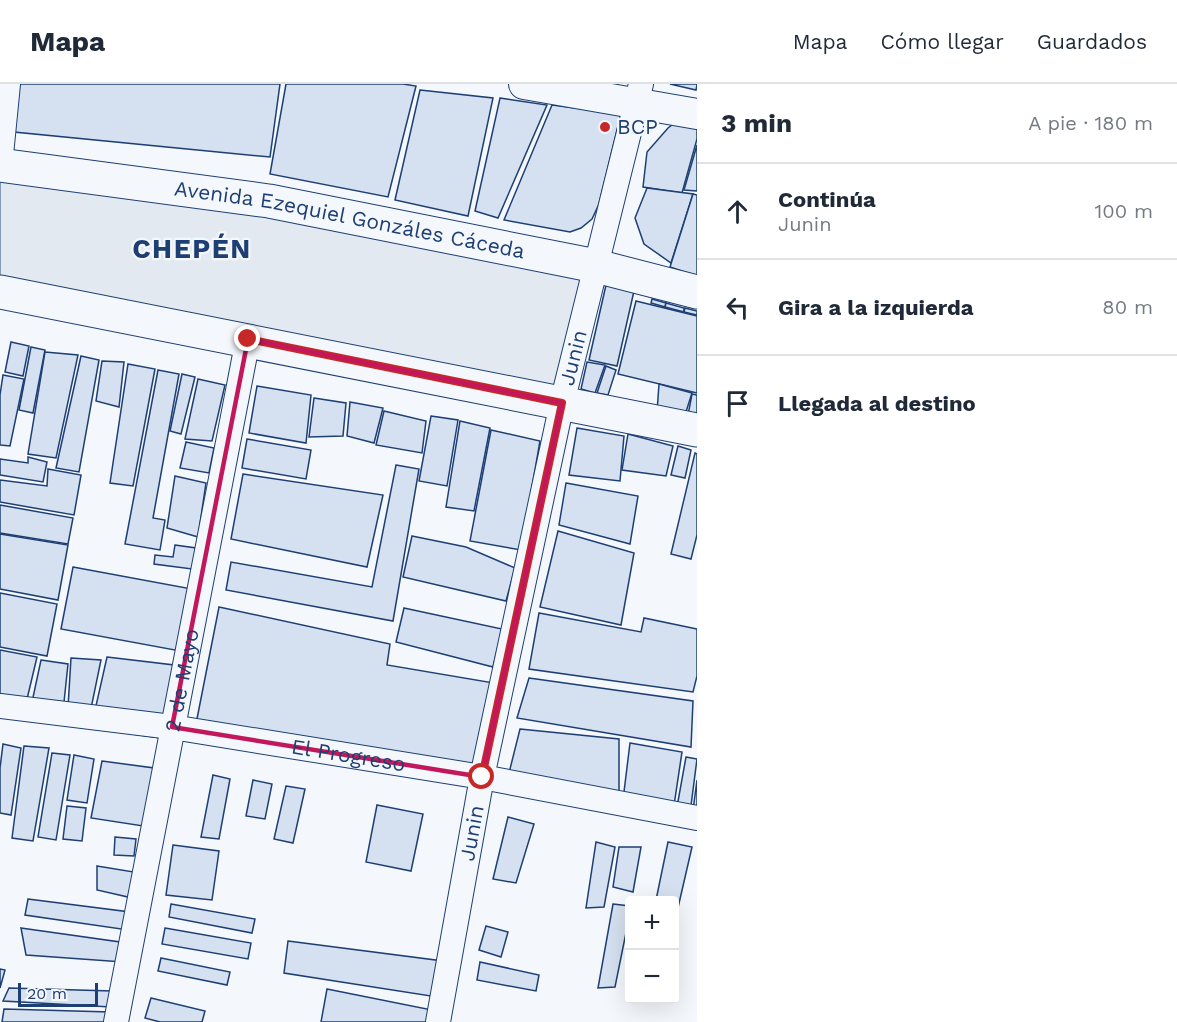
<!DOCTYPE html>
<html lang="es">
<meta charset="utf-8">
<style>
body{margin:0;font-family:"Work Sans",sans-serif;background:#f2f2f3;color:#1f2937}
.controls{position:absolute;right:18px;bottom:18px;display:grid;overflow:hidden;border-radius:6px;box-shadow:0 6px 24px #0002}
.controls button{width:54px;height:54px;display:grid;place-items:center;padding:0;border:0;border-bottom:2px solid #e0e1e3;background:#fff;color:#1f2937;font:30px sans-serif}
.scale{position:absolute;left:18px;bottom:15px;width:80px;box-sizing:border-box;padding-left:6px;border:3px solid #1d3f73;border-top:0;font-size:16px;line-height:21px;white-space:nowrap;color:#1d3f73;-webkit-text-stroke:4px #f4f7fb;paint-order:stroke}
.stop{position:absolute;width:18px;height:18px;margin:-14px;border:4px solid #c62828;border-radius:50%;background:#fff}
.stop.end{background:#c62828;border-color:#fff;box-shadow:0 2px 6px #0008}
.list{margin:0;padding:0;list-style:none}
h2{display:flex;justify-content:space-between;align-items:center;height:78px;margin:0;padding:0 24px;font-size:26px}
h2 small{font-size:20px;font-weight:400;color:#747a83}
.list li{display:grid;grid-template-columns:39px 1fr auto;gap:18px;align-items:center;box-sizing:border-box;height:96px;padding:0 24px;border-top:2px solid #e0e1e3}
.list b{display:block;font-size:22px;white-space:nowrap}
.list p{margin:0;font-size:20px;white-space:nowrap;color:#747a83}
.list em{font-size:20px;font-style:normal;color:#747a83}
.icon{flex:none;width:33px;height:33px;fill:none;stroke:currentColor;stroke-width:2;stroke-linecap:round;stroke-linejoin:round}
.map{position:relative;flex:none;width:697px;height:938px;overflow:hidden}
header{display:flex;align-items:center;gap:36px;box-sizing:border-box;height:84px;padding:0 30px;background:#fff;border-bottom:2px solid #e0e1e3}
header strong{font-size:28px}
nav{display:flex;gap:33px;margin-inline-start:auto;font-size:21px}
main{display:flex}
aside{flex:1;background:#fff}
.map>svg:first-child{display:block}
.green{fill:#e3e9f0;stroke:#687fa3;stroke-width:1.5}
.building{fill:#d5e0f0;stroke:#1d3f73;stroke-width:1.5}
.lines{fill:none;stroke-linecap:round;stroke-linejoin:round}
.minor-casing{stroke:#1d3f73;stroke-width:26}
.tertiary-casing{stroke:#1d3f73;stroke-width:32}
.secondary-casing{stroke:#1d3f73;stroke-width:35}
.minor{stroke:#f4f7fb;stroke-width:24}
.tertiary{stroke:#f4f7fb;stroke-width:30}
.secondary{stroke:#f4f7fb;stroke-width:33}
.route{stroke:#c62828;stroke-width:8}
.marked{fill:none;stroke:#c2185b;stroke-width:4.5;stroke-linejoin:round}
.poi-dot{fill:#c62828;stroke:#f4f7fb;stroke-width:2}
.labels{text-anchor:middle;stroke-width:4.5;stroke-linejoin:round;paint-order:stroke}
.poi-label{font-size:21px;fill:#1d3f73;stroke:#f4f7fb;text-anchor:start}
.street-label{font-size:21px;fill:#1d3f73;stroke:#f4f7fb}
.district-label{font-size:27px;font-weight:bold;letter-spacing:1.5px;fill:#1d3f73;stroke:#f4f7fb}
</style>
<header>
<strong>Mapa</strong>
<nav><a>Mapa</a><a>Cómo llegar</a><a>Guardados</a></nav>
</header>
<main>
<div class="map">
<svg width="697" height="938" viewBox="0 0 697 938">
<rect width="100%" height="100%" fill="#f4f7fb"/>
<path class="green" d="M0,81L596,182L562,319L0,208Z"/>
<g class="building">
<path d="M18,0H280L270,73L14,48Z"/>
<path d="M286,0H403L416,2L388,113L270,90Z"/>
<path d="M670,0H697V1L696,6Z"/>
<path d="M420,6L493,14L468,132L395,116Z"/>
<path d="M500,14L547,21L498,134L475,127Z"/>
<path d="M552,21L621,30L599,120L592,135L581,144L570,148L504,136Z"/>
<path d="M676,38L697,42V55L682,109L643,103L647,68L668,44Z"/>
<path d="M697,61V107L684,106Z"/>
<path d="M647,104L693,110L671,179L644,160L635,134Z"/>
<path d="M693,110L697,111V192L670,183Z"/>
<path d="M606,201L634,207L617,282L589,276Z"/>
<path d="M652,215L666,219L665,223L651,219Z"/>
<path d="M636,217L697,232V309L618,290Z"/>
<path d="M666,219L684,224V228L665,223Z"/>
<path d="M685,224L697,227V231L684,228Z"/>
<path d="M11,258L29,262L23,292L5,288Z"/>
<path d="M31,263L45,266L33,329L19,326Z"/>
<path d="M45,268L78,271L56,374L28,370Z"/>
<path d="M81,272L99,276L79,388L56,384Z"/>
<path d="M102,277L124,278L119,323L96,317Z"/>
<path d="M587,278L605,281L595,309L581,305Z"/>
<path d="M128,280L155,285L133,402L110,399Z"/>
<path d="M606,282L616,286L608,311L597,309Z"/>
<path d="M158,286L179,290L153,434L165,436L160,466L125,460Z"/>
<path d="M182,290L195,293L181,350L170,347Z"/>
<path d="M3,291L24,295L10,362L0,361V311Z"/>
<path d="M198,295L225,301L212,357L185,355Z"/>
<path d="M659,300L692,309L684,334L657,328Z"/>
<path d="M257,302L311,311L306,359L249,349Z"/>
<path d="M692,310L697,311V334L688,331Z"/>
<path d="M314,314L346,319L343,352L309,353Z"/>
<path d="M350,318L383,324L374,359L347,352Z"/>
<path d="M384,327L426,337L422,369L376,361Z"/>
<path d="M431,332L458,336L447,402L419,397Z"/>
<path d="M460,337L490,344L474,427L446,423Z"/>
<path d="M577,344L624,352L620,397L569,391Z"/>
<path d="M491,346L540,357L521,466L470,457Z"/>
<path d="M628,350L673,362L666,392L622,386Z"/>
<path d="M247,355L311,366L306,395L242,384Z"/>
<path d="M186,358L214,364L209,389L180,384Z"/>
<path d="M678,362L691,366L685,394L671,391Z"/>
<path d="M695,369L697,370V451L691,475L671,470Z"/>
<path d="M28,373L47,378L43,398L0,391V375L28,379Z"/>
<path d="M396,381L419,385L393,537L226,506L231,478L372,503Z"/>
<path d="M48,385L81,391L74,431L0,418V396L47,402Z"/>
<path d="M243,390L383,411L367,483L231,455Z"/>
<path d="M175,392L206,399L198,453L167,444Z"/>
<path d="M566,399L638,412L630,460L559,441Z"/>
<path d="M0,421L73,434L68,460L0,449Z"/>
<path d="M558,447L634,469L621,541L540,523Z"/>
<path d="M0,450L68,461L58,516L0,505Z"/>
<path d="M412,452L466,463L515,484L506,517L403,493Z"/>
<path d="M175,461L196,464L192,485L154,480L155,471L173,473Z"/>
<path d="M73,483L192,505L180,567L61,545Z"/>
<path d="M0,509L57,520L47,572L0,563Z"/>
<path d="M219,523L390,560L387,581L494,599L477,695L194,650Z"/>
<path d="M404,524L502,545L493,583L396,558Z"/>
<path d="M539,529L641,548L644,534L697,545V592L693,608L529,585Z"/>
<path d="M0,566L37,573L23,632L0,626Z"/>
<path d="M107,573L174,581L160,654L91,644Z"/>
<path d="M71,574L101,576L88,639L67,640Z"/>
<path d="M41,576L68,580L62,637L29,632Z"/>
<path d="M529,594L693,617L691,663L517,634Z"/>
<path d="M520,645L619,655V722L505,705Z"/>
<path d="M630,659L682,668L673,728L622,724Z"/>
<path d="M3,660L21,664L11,731L0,729V684Z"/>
<path d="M24,662L49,664L33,757L12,754Z"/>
<path d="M52,669L70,671L56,756L38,753Z"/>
<path d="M74,671L94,675L87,719L67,716Z"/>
<path d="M686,673L697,675L689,737L675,734Z"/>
<path d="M102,677L154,684L143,742L91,734Z"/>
<path d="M213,691L230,695L219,755L201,753Z"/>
<path d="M253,696L272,700L265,735L246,732Z"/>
<path d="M697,696V735L692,734Z"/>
<path d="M286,702L305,705L293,759L274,755Z"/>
<path d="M377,721L423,730L411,787L366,778Z"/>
<path d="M67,722L86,724L82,757L63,755Z"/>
<path d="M508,733L534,740L516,799L493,795Z"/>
<path d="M115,753L136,755L134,772L114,771Z"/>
<path d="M596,758L615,763L604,823L586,824Z"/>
<path d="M668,758L692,763L674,841V816H656Z"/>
<path d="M173,761L219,767L212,816L166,811Z"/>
<path d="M619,763H641L633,808L613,803Z"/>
<path d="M97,782L134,788L128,813L97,806Z"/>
<path d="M28,815L130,828L128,846L25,831Z"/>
<path d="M171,820L255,835L252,849L169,833Z"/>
<path d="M613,820L630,822V829L615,903L598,904Z"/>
<path d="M486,842L508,848L501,873L479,866Z"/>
<path d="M21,844L127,859L123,878L26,871Z"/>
<path d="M165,844L251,859L248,875L162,860Z"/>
<path d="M288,857L443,877L437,913L284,889Z"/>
<path d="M161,874L230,888L227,901L158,887Z"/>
<path d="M480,878L539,891L536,907L477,896Z"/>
<path d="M0,885L5,886L0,904Z"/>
<path d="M9,904L112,907L111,923L3,917Z"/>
<path d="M327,905L437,927L434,938H321Z"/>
<path d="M151,914L205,927L202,938H160L145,934Z"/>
<path d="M4,925L110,928L108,938H2Z"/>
</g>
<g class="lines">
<defs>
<g id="minor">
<path d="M0,81L8,0"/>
<path id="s1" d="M0,622L172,643L482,693L697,734"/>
<path id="s2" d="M116,938L248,255"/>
<path id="s3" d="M438,938L482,693L562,319L641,0"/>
</g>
<path id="tertiary" d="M524,0L697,30"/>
<g id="secondary">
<path id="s4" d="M0,81L269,117L596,182L697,208"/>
<path d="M0,208L697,346"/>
</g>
</defs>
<use href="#minor" class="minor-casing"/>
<use href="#tertiary" class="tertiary-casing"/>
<use href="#secondary" class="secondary-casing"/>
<use href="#minor" class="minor"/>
<use href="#tertiary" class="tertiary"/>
<use href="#secondary" class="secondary"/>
</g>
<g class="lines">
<path class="route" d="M248,255L562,319L482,693"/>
</g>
<path class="marked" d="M248,255L562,319L482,693L172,643Z"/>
<circle class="poi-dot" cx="605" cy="43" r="6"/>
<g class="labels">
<g class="poi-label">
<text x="617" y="50">BCP</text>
</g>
<g class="street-label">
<text dy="7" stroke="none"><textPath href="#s4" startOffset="354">Avenida Ezequiel Gonzáles Cáceda</textPath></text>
<text dy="7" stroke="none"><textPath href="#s3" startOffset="678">Junin</textPath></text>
<text dy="7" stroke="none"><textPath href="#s2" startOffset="348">2 de Mayo</textPath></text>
<text dy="7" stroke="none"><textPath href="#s1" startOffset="352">El Progreso</textPath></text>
<text dy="7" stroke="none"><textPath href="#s3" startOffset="192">Junin</textPath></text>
</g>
<g class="district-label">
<text x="192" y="174">CHEPÉN</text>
</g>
</g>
</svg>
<div class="controls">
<button>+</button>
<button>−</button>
</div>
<div class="scale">20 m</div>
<div class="stop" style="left:482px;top:693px"></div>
<div class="stop end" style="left:248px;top:255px"></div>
</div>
<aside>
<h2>3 min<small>A pie · 180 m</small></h2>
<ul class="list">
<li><svg class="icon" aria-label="ahead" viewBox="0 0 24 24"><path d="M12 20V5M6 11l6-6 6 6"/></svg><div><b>Continúa</b><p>Junin</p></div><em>100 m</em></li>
<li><svg class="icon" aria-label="left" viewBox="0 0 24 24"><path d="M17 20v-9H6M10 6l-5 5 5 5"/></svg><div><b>Gira a la izquierda</b></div><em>80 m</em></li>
<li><svg class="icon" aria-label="arrive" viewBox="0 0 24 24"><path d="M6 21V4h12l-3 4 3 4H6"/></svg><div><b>Llegada al destino</b></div></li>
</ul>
</aside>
</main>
